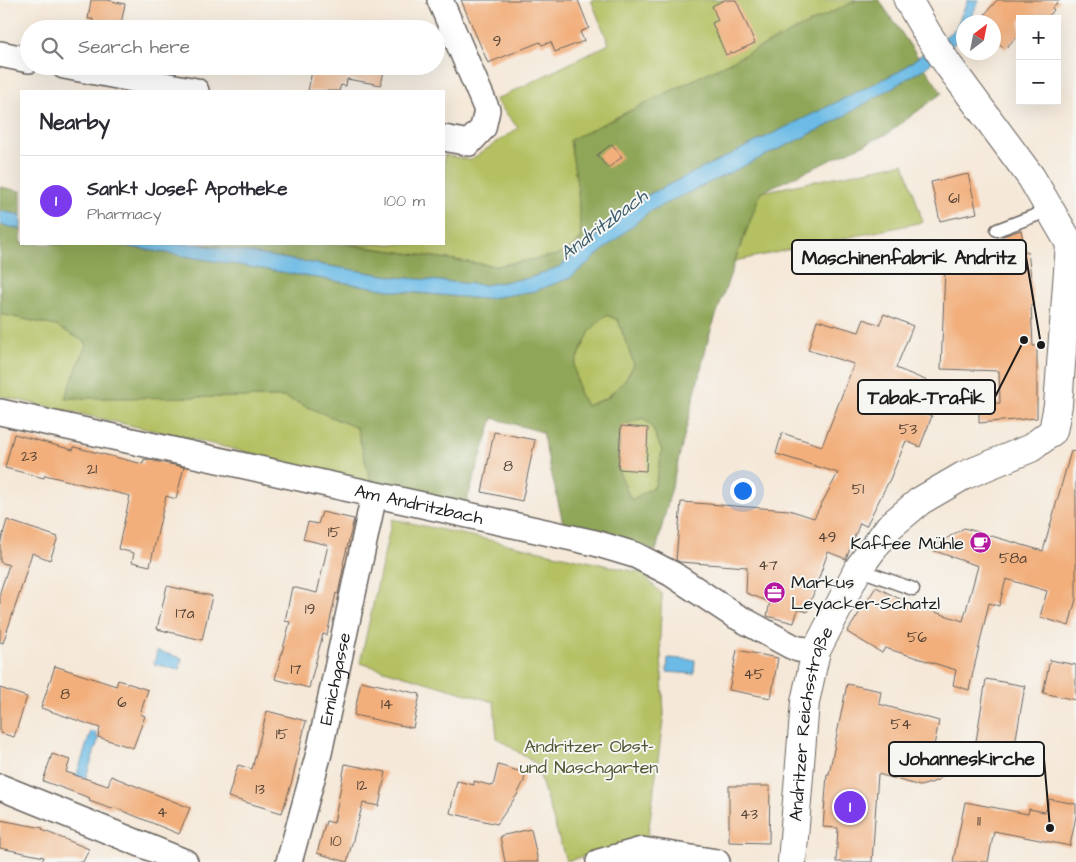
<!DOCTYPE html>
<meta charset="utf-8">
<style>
body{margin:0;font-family:"Architects Daughter",sans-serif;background:#f7f7f7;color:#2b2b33}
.controls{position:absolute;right:15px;top:15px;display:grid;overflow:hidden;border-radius:0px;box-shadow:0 5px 20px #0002}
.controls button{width:45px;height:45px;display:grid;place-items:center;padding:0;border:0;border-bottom:1px solid #e1e1e2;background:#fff;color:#2b2b33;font:25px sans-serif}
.compass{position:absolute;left:956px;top:15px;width:45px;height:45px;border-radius:50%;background:#fff;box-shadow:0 5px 20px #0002;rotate:32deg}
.you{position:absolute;left:742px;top:490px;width:18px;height:18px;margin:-12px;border:4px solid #fff;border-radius:50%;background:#1a73e8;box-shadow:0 0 0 8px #1a73e833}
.badge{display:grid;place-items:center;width:32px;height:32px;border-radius:50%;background:#7c3aed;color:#fff;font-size:16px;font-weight:700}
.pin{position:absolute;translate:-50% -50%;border:2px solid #fff;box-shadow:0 1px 5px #0006}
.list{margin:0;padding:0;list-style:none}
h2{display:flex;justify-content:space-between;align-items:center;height:65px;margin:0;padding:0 20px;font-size:21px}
h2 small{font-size:16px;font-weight:400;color:#7c7c81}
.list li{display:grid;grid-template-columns:32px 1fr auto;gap:15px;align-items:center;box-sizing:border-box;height:90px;padding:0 20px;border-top:1px solid #e1e1e2}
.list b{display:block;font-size:19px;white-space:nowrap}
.list p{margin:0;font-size:16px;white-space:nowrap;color:#7c7c81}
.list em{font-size:16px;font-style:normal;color:#7c7c81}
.icon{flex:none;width:28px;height:28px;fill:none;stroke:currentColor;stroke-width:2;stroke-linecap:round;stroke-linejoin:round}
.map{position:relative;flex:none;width:1076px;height:862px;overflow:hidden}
.search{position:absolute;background:#fff;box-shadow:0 5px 20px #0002;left:20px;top:20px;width:425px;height:55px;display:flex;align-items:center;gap:12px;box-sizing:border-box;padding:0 18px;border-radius:28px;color:#7c7c81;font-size:19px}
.panel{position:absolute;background:#fff;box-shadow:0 5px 20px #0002;left:20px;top:90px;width:425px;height:155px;border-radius:0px}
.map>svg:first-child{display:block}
.green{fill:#b4c062;stroke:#686e3f}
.forest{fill:#8fa658;stroke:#56613a;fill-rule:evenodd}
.water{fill:#6cbbe6;stroke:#446c81}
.building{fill:#f2af7c}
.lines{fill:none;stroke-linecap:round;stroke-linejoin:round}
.service-casing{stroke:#68635e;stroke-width:15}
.minor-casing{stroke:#68635e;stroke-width:28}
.tertiary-casing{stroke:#68635e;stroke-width:30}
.service{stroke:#fff;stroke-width:12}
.minor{stroke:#fff;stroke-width:25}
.tertiary{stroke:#fff;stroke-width:28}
.labels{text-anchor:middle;stroke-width:4;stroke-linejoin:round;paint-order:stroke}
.number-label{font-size:15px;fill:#524134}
.street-label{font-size:18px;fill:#1c1c1c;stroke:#f6f6f2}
.poi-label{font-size:18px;fill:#1c1c1c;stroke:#f6f6f2;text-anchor:end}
.park-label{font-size:18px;fill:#515534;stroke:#f6f6f2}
.water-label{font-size:19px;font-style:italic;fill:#3c5c6d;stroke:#f6f6f2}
.leader{fill:none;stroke:#1c1c1c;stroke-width:2}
.callout-dot{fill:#1c1c1c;stroke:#f6f6f2;stroke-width:2}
.callout{fill:#f6f6f2;stroke:#1c1c1c;stroke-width:2}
.callout-label{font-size:19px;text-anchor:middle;font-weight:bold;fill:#1c1c1c}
</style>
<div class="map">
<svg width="1076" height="862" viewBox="0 0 1076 862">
<rect width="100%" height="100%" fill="#f6f6f2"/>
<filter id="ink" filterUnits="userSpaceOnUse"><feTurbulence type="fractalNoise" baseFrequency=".02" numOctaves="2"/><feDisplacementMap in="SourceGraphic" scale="10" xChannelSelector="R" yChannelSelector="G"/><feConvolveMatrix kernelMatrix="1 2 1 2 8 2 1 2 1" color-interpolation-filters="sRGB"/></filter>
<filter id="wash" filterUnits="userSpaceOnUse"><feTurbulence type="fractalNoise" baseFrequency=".0096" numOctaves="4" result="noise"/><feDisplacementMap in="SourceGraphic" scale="20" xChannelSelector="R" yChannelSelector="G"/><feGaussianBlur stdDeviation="1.12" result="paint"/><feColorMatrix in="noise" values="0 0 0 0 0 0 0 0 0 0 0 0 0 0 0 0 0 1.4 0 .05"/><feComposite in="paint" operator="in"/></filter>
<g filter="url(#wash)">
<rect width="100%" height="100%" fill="#f5e8d8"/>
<g class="green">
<path d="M591,0H857L570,140L578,191L581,240L558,255L496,266L345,244H444V155L470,160L518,128L495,100L609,44Z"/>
<path d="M904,163L923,222L735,261L761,192Z"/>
<path d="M0,314L56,326L87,343L65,398L284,397L357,428L371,483L200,441L0,396Z"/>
<path d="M606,315L618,320L634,365L625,380L606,398L586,406L579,392L574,365L590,331Z"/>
<path d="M642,418L652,427L662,451L655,486L631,501L618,469L621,426Z"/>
<path d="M392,519L642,573L662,594L660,634L664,714L647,843L636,844L566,861L536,764L497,738L494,702L360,663Z"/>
</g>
<g class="forest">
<path d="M857,0H879L918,57L900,71L642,198L561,266L530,278L484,285L396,277L196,244H344L496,266L558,255L581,240L578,191L570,140Z"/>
<path d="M925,68L942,93L887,134L761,192L735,261L709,336L656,551L610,536L563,523L542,432L493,418L466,503L371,483L357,428L284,397L65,398L87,343L56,326L0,314V225L21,229V244H112L396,291L484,299L535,291L570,278L650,211L829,125ZM606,315L618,320L634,365L625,380L607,398L586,406L579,392L574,365L590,331ZM643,418L652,427L662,451L655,486L631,500L618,469L621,426Z"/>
<path d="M0,187L21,191V215L0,211Z"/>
</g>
<g class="water">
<path d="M968,0H979L969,22H964L963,36L925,68L829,125L650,211L570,278L535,291L484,299L396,291L112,244H196L396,277L484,285L530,278L561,266L642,198L900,71L955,29Z"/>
<path d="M0,211L21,215V229L0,225Z"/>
<path d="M157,651L182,658L179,670L154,664Z"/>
<path d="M668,658L695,660L694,674L667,672Z"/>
<path d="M91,731L97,733L96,737L99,738L85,780L76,777Z"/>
</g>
<g id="blocks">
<g class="building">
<path d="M91,0H107L125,4L120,29H106L92,26L93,19H88Z"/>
<path d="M461,0H578L589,28L580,32L584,41L555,52L551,42L542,45L540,42L488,63Z"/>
<path d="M724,0H736L755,43L733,53L732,52L726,55L712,23L718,20L712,6Z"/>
<path d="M997,0H1060L1052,8L1054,10L1046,19H1020V33L1005,49L994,39V22H978Z"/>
<path d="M313,66H385L381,85L347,79L346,86L341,85L339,91H308Z"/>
<path d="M612,144L622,157L608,168L597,155Z"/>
<path d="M968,174L977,213L940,221L931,182Z"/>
<path d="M1021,230L1025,252L1028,251L1034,305H1031L1033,346H1037V418L979,423V404L1000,403L999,371L941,369L945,269H996L994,255L1007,254L1003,236Z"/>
<path d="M884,314L913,326L896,368L930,382L921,403L923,404L920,411L932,416L920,447L906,441L890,479L866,526L860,523L846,559L828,552L807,612L798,609L794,623L767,616L770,602L746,593L747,567L680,562L676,560L681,502L789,510L814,518L838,473L776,454L782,433L822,446L854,364L808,350L817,320L859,332L864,319L879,325Z"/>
<path d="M621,426L648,428L646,471L618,469Z"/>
<path d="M494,432L535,440L522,501L482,492Z"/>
<path d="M14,434L73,450L74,447L143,464L144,459L184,467L176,499L166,496L150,566L132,562L134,553L118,549L130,496L45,475L44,478L5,468Z"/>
<path d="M1071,451L1076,452V599L1069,626L1040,617L1047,591L1006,579L999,606L989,603L969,690L953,685L956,670L885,648L882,653L847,632L876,587L910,604L963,621L978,566L929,549L964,528L1043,551Z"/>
<path d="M322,512L354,519L343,564H344L338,594L336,593L327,635L323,634L309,688L275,679L290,622L285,621L292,587L317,593L328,545L303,539L308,522L318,524Z"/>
<path d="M7,520L58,537L50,560L32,553L19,595L3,643L0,642V592L9,565L0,562V545Z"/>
<path d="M167,586L212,596L202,640L157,629Z"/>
<path d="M737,650L778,658L771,698L729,690Z"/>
<path d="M1050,660L1076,665V700L1043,693Z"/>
<path d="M55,666L116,686L118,680L148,690L140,714L145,716L133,748L98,737L100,728L41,708Z"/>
<path d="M986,679L1025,686L1011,767L973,760Z"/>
<path d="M361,681L420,694L413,728L354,715Z"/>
<path d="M847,684L881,691L879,704L939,721L931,760L950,769L940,779L931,783L920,786L878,774L872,862H836L838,828L823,827L827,774H829Z"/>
<path d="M0,688L27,697L14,737L0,733Z"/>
<path d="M267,711L306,721L292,781L282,813L228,797L238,765L252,769Z"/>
<path d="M52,754L70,760L66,772L108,786L111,776L190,808L179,834L113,807L112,809L89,801L90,798L43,781Z"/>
<path d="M345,764L386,772L379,806L363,803L347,862L317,853L326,821L334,823Z"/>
<path d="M498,765L525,773L524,781L517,795L497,824L450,813L457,781L474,785V781L493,786Z"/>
<path d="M729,786H770L769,843L729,842Z"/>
<path d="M1049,799L1076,804V816L1070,846L994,831L988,862H953L965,802L1028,814L1029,809L1045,812V810H1047Z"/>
<path d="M0,820L43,828L42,830L89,849L83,862H42L44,857L0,848Z"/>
<path d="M531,829L538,862H505L500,836Z"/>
</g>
</g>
</g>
<g filter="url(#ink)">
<use href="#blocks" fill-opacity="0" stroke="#68635e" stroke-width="1"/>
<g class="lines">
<defs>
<g id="service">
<path d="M997,230L1050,210"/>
<path d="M858,569L913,589"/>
</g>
<g id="minor">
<path d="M440,0L487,110L483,128L469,143L444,138"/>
<path d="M0,54L29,60"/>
<path d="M64,66L196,91"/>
<path id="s1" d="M0,412L595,543L635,555L672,574L734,615L791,646L798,649L816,651"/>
<path d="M0,787L185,862"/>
<path id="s2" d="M289,862L319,753L374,495"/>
<path d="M599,862L642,850L717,862"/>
</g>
<g id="tertiary">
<path id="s3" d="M792,862L805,702L816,651L858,569L889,527L920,501L963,476L1031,448L1053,431L1058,405L1070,244L1031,177L949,66L927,33L908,0"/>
</g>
</defs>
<use href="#service" class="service-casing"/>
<use href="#minor" class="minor-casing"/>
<use href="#tertiary" class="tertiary-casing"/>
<use href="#service" class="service"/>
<use href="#minor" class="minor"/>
<use href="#tertiary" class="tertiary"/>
</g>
</g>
<defs>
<symbol id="cafe-disc" viewBox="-11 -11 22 22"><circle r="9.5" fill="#b5179e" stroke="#f6f6f2"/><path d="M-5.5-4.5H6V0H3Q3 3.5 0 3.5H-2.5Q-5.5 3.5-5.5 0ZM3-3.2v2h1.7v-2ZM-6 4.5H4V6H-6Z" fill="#fff"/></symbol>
<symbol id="office-disc" viewBox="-11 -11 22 22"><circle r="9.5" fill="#b5179e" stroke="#f6f6f2"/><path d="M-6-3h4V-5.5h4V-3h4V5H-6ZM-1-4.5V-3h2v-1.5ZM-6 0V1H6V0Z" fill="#fff"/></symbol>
</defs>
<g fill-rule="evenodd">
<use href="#cafe-disc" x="968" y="530" width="25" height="25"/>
<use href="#office-disc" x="762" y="580" width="25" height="25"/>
</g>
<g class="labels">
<g class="number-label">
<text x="497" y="46">9</text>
<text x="954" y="203">61</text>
<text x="908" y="434">53</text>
<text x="29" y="461">23</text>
<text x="508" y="471">8</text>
<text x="92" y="474">21</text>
<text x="858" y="494">51</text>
<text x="334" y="537">15</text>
<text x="827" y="542">49</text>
<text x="1013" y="563">58a</text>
<text x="768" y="570">47</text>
<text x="310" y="614">19</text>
<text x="185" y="618">17a</text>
<text x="917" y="642">56</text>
<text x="296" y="674">17</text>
<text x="754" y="679">45</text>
<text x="65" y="699">8</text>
<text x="122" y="707">6</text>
<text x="387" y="709">14</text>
<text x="901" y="729">54</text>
<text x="282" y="739">15</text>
<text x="362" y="790">12</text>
<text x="260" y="794">13</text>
<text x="162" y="817">4</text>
<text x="749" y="819">43</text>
<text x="979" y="826">11</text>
<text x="336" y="846">10</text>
</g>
<g class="street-label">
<text dy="6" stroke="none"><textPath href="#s1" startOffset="429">Am Andritzbach</textPath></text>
<text dy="6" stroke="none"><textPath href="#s2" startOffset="189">Emichgasse</textPath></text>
<text dy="6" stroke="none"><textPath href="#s3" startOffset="140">Andritzer Reichsstraße</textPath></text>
</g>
<g class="poi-label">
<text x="964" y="549">Kaffee Mühle</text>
<text x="791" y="588" text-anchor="start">Markus<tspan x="791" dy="21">Leyacker-Schatzl</tspan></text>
</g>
<g class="park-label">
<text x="589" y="752">Andritzer Obst-<tspan x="589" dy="21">und Naschgarten</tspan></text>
</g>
<g class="water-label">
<text transform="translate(603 224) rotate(-37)" y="7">Andritzbach</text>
</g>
</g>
<path class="leader" d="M1041 345L1026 257M1024 340L995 397M1050 828L1044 759"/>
<g class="callout-dot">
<circle cx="1041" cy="345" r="5"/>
<circle cx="1024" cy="340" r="5"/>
<circle cx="1050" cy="828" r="5"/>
</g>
<g class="callout">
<rect x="792" y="240" width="234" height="34" rx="5"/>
<rect x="858" y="380" width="137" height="34" rx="5"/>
<rect x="889" y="742" width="155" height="34" rx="5"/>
</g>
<g class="callout-label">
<text x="909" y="264">Maschinenfabrik Andritz</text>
<text x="926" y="404">Tabak-Trafik</text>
<text x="967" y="765">Johanneskirche</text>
</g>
</svg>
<div class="controls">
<button>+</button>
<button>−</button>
</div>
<svg class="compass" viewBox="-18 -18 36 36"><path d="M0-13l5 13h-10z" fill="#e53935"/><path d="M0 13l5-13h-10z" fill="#7c7c81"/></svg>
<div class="you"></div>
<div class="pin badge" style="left:850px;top:807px">1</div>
<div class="search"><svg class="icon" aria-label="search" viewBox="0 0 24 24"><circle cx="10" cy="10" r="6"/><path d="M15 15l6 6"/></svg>Search here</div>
<section class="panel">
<h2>Nearby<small></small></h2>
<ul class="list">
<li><span class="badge">1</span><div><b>Sankt Josef Apotheke</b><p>Pharmacy</p></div><em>100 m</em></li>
</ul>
</section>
</div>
